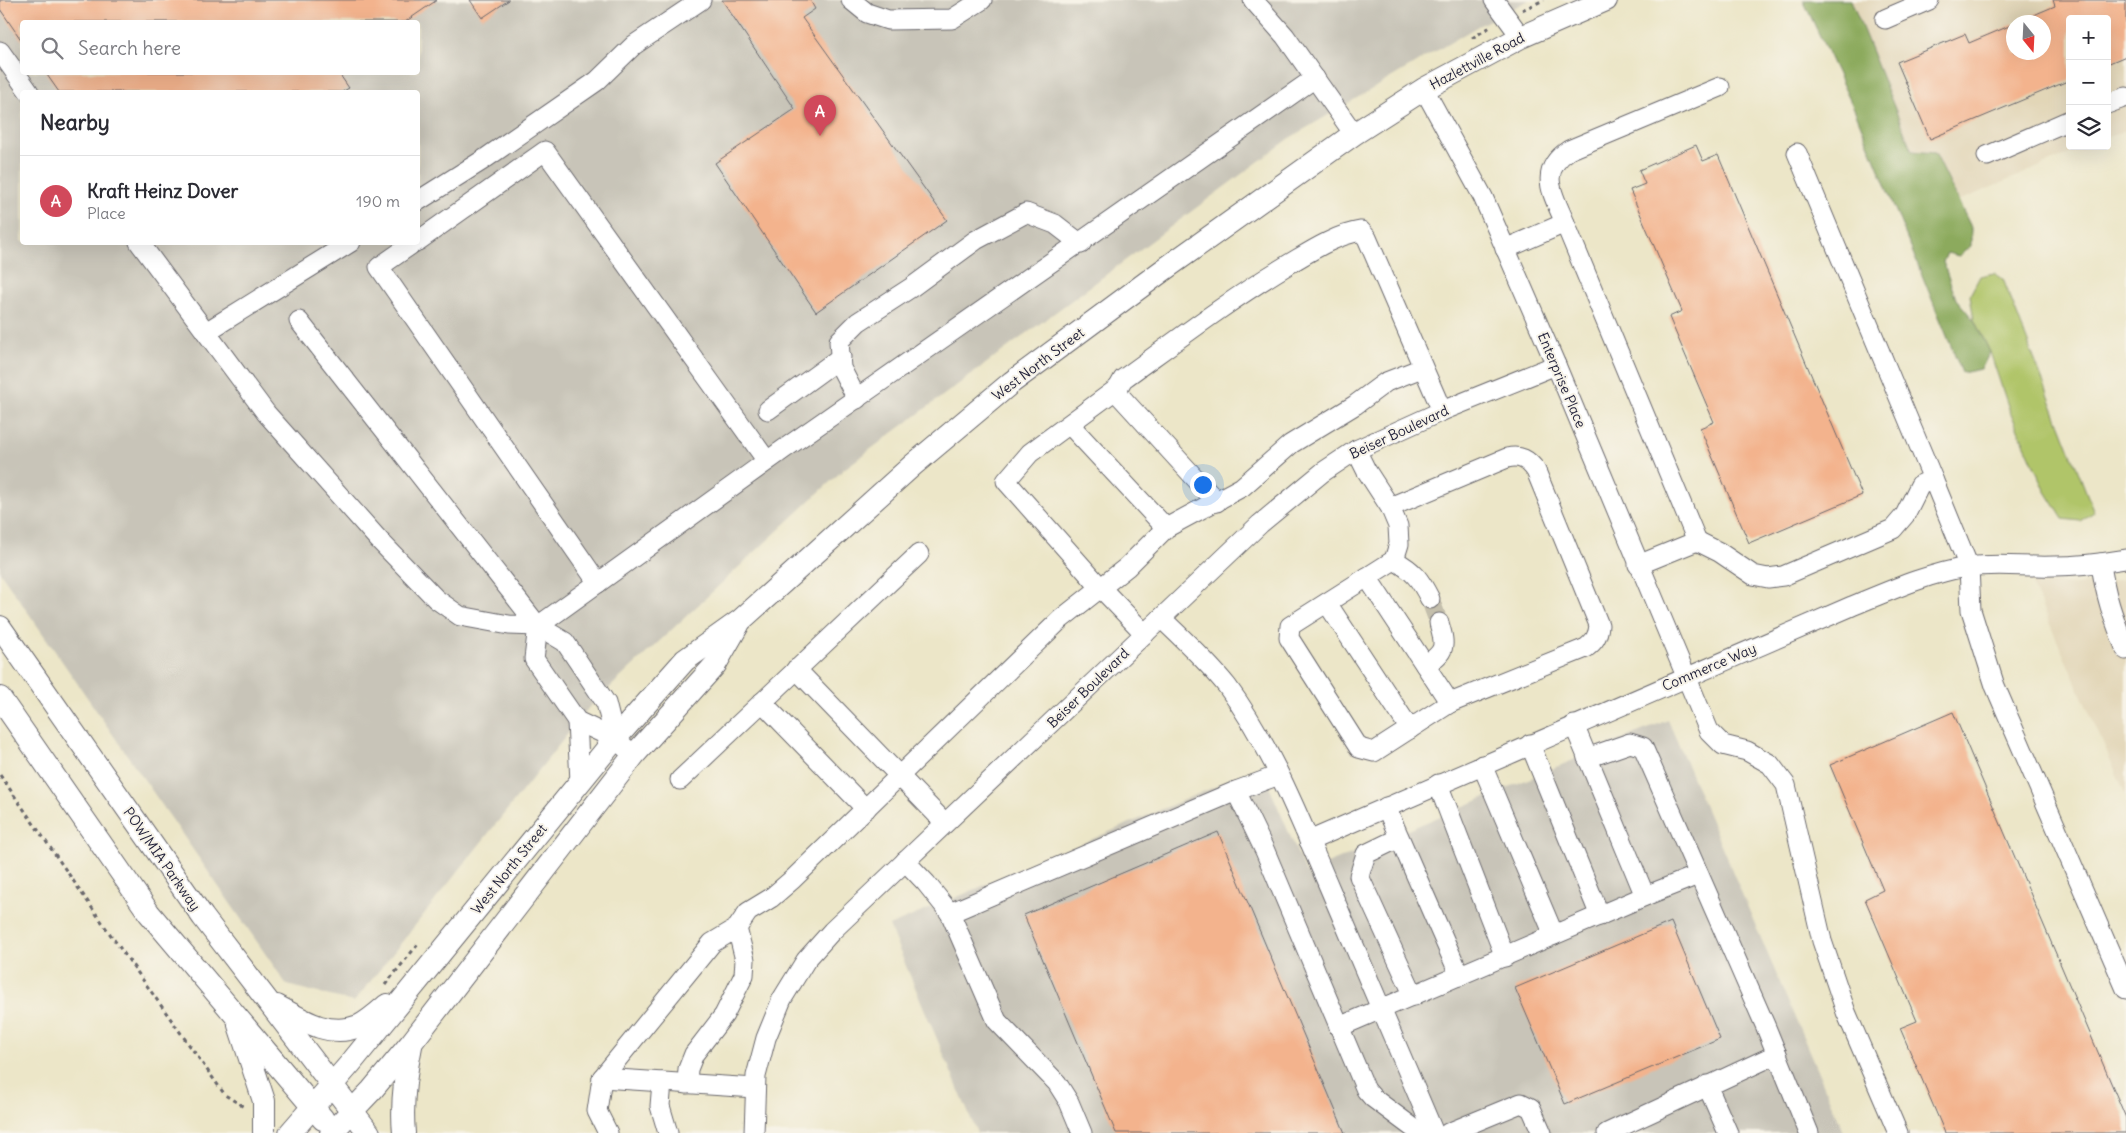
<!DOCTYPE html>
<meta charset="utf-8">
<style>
body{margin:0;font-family:Delius,sans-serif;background:#f2f2f3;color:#2b2b33}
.controls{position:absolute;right:15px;top:15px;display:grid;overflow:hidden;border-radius:5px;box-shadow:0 5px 20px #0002}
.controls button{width:45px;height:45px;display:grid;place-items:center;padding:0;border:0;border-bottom:1px solid #e1e1e2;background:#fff;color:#2b2b33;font:25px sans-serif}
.compass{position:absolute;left:2006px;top:15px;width:45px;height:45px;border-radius:50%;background:#fff;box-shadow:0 5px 20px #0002;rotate:162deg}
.you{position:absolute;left:1202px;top:484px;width:18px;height:18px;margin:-12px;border:4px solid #fff;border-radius:50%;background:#1a73e8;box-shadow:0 0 0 8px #1a73e833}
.badge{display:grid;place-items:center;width:32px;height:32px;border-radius:50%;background:#d1495b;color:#fff;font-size:16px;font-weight:700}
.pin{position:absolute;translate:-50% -41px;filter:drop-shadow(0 1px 2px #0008)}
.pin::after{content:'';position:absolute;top:26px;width:18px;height:15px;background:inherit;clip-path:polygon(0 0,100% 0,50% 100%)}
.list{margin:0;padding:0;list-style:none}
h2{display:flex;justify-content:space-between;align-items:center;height:65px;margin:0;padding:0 20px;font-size:21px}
h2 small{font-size:16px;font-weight:400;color:#7c7c81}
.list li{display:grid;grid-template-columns:32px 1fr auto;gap:15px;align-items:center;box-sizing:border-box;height:90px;padding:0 20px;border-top:1px solid #e1e1e2}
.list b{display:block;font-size:19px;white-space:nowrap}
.list p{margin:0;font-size:16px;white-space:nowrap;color:#7c7c81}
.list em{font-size:16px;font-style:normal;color:#7c7c81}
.icon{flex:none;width:28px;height:28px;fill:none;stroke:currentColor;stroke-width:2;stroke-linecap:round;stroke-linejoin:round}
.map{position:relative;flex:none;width:2126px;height:1133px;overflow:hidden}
.search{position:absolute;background:#fff;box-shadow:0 5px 20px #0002;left:20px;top:20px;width:400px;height:55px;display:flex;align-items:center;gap:12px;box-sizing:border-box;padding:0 18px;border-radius:5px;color:#7c7c81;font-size:19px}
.panel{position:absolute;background:#fff;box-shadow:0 5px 20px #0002;left:20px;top:90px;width:400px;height:155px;border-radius:5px}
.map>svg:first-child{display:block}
.built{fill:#e2d6b7;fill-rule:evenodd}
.industrial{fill:#c8c4b8;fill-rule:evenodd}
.green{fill:#b0c569;stroke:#697452}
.forest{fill:#8caa5d;stroke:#57664c}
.building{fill:#f3b38d}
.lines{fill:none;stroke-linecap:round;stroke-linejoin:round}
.minor-tunnel{stroke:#c4bfac;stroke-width:19;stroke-dasharray:19 9;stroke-linecap:butt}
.minor-casing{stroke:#69676c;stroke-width:21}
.major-casing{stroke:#69676c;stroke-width:24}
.path{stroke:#69676c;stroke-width:3;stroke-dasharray:4 4;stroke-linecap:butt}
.minor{stroke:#fff;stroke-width:19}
.major{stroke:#fff;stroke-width:22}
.labels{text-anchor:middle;stroke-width:4;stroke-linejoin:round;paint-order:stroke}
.street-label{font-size:14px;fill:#22223b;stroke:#f7f3e8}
</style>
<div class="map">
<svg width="2126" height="1133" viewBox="0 0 2126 1133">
<rect width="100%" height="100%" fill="#f7f3e8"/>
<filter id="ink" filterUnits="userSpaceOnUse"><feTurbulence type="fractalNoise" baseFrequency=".02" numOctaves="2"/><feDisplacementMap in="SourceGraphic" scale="10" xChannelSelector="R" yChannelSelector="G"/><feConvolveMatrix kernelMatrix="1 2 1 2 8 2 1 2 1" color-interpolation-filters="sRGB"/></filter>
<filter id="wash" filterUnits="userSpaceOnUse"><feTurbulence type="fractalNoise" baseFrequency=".0096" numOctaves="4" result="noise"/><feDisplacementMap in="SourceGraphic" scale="20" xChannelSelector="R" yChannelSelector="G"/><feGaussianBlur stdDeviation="1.12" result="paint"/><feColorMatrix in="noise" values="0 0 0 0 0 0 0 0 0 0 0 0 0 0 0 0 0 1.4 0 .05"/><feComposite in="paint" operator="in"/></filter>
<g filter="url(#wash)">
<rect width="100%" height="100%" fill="#ece6c8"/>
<g class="built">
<path d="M1851,0H2126V130L2107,138V19H2070V146H2088L1959,201L1935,153L1912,151ZM2014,22H2044V52H2014Z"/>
<path d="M2126,579V795L2031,582L2076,585Z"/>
</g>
<g class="industrial">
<path d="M0,0H1529L1478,26L1293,136L844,469L590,706L354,1002L287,985L0,572ZM22,22H418V72H22ZM22,92H418V242H22Z"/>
<path d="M1668,720L1844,1133H977L889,926L1261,767L1306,873Z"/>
</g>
<path class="green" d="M1994,273L2003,279L2094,512L2080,521L2063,519L2045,490L2009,409L1990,352L1974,320L1970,295L1980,276Z"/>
<path class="forest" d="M1803,0H1851L1912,151L1935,153L1971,227V246L1959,256L1947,253L1943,262L1956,299L1974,320L1990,352L1981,369L1962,373L1855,111Z"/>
<g id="blocks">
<g class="building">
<path d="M0,0H437L405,22H22V41L0,9Z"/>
<path d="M470,0H509L482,18Z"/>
<path d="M722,0H810L815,9L802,18L947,220L816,312L715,163L795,109Z"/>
<path d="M2053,0H2126V56L2107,64V19H2070V80L1930,139L1897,62L1965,34L1969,43L2014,24V52H2044V22H2017L2055,6Z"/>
<path d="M45,72H338L349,88L342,92H59Z"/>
<path d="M1696,145L1703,161L1718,155L1862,495L1749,543L1700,428L1714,422L1669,317L1682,311L1630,190L1645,184L1639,170Z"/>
<path d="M1953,712L2126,1118V1133H1945L1900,1028L1917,1021L1865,899L1883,890L1830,765Z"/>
<path d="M1218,832L1345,1133H1116L1024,915Z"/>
<path d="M1671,922L1720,1039L1565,1104L1515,988Z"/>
</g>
</g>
</g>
<g filter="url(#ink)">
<use href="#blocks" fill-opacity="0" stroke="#69676c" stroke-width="1"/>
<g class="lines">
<path class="minor-tunnel" d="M1430,599L1439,623"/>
<defs>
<g id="minor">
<path d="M851,0L867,13L888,20L952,19L982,0"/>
<path d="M1253,0L1285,36L1354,134"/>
<path d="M1494,0L1521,37"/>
<path d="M1885,19L1929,0"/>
<path d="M0,51L29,92"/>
<path d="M1424,89L1483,197L1556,365L1709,731L1723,745L1747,751L1770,764L1786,785L1822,941L1846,1012L1898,1133"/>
<path d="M2107,104L2126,97"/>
<path d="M1797,153L1933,479"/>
<path d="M1987,156L2070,120"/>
<path d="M418,201L483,160L597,81L634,45L701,0"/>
<path d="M1565,223C1554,195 1536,172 1569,150L1720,87"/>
<path d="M418,241L545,151L767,461"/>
<path d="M139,242L266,413L379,540L436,599L460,616L509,625L538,626L784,449L1315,78"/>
<path d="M415,242L379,267L598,583"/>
<path d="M1505,249L1565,223L1697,541L1638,565"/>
<path d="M299,321L538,626"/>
<path d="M206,332L351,242"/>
<path d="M1118,388L1030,453L1006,481L1100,587L1145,634"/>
<path d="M857,399L841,368L839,341L858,322L912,287L976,240L1026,213L1055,224L1081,244"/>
<path d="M768,410L841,357"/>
<path d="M1070,425L1166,528"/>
<path d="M1356,450L1366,470L1390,507L1398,526L1399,544L1394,560L1290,626L1289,638L1359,748L1374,752L1450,703L1586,648C1595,641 1598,636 1599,625L1536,471C1528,459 1520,455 1507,458L1390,507"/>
<path d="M1217,502L1120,396L1118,388L1123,379C1177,340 1231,299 1289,264C1311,251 1335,235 1361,231L1367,238L1442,411"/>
<path d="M1697,541L1719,552L1753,575L1768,578L1783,576L1893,529L1905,515L1920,485L1933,479L1969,567L1971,610L1995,686L2126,989"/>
<path d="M1394,560C1414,571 1420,579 1430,599"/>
<path d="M2101,563C2105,597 2114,619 2126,650"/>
<path d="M1367,577L1450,703"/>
<path d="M1327,603L1410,729"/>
<path d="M1161,618C1184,640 1207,661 1227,686C1272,747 1300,820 1330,889C1365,970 1399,1052 1434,1133"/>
<path d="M1425,665C1446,652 1446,646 1439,623"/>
<path d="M796,669L945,823"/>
<path d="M762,702L866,809"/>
<path d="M577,721L580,782"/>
<path d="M615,739L606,703L565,642L538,626L534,659L577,721L615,739L634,755"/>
<path d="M1530,744L1600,916"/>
<path d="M1587,758L1630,743L1643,747L1765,1025L1809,1133"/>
<path d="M1482,765L1554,935"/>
<path d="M680,780L919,554"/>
<path d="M1438,784L1505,957"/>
<path d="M1236,791L1279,775"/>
<path d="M1386,807L1460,976"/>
<path d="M1399,838L1366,854L1359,876L1414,996"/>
<path d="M1309,841L1852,606C1889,591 1926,574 1967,567C1995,563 2025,567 2054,566C2078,566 2102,563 2126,559"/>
<path d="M905,861L926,883L950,913"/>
<path d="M1645,896L1698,875"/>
<path d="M1339,1027L1645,896L1574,725"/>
<path d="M602,1078L755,1088"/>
<path d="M662,1082L660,1106L668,1133"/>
<path d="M687,1084L688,1069L694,1054L724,1015L744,975L745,960L737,928"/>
<path d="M1707,1085L1728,1133"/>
<path d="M608,1133L597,1111L602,1078L712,943L737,928L748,912L771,898L793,879L1061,619L1127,567L1166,528L1242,487L1291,444L1355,405L1386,382L1422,368"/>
<path d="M754,1133L756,1076L766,1038L782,999L806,960L832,931L1260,524L1323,472L1356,450L1442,411L1556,365"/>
<path d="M1082,1133L1069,1102L1057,1083L997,1021L950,913L1236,791L1265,851L1366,1090L1373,1098L1416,1130L1424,1133"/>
<path d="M1448,1133L1521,1103L1531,1108L1542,1133"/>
<path d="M1607,1133L1777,1054"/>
</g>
<g id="major">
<path d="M0,627L203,917L369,1133"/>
<path d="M0,698L149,913L323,1119"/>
<path d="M277,1006C302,1020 329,1038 359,1026C369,1021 379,1012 387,1005"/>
<path d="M239,1025L264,1101V1133"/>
<path d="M290,1133L350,1064L615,739L685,660L741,620L913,465L1012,382L1162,271L1354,134L1424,89L1521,37L1606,0"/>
<path d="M331,1133L372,1090L412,1042L634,755L715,665L738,625"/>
<path d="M404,1133C401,1103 405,1075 411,1046"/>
</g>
</defs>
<use href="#minor" class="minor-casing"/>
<use href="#major" class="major-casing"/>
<g class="path">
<path d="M1522,10L1544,0"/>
<path d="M1472,38L1492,26"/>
<path d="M0,775L115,941L225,1095L244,1107"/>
<path d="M385,985L419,943"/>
</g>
<use href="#minor" class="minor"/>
<use href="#major" class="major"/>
</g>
</g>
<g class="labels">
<g class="street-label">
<text transform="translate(1477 61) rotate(-28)" y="5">Hazlettville Road</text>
<text transform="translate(1038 364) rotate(-37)" y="5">West North Street</text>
<text transform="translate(1562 380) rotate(67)" y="5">Enterprise Place</text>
<text transform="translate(1399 432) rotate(-25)" y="5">Beiser Boulevard</text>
<text transform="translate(1709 667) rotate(-23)" y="5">Commerce Way</text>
<text transform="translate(1088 688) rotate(-44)" y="5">Beiser Boulevard</text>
<text transform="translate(162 859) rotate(55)" y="5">POW/MIA Parkway</text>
<text transform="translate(509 869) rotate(-51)" y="5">West North Street</text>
</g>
</g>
</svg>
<div class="controls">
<button>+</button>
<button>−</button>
<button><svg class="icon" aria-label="layers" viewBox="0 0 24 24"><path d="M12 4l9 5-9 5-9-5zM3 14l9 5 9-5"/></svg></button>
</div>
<svg class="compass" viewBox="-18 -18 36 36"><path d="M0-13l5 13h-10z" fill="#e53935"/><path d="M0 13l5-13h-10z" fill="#7c7c81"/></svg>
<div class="you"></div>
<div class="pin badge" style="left:820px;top:136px">A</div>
<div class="search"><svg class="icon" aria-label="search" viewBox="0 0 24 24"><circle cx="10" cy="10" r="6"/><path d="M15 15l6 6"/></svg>Search here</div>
<section class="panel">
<h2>Nearby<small></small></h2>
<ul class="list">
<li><span class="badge">A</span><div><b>Kraft Heinz Dover</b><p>Place</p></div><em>190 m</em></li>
</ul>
</section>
</div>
